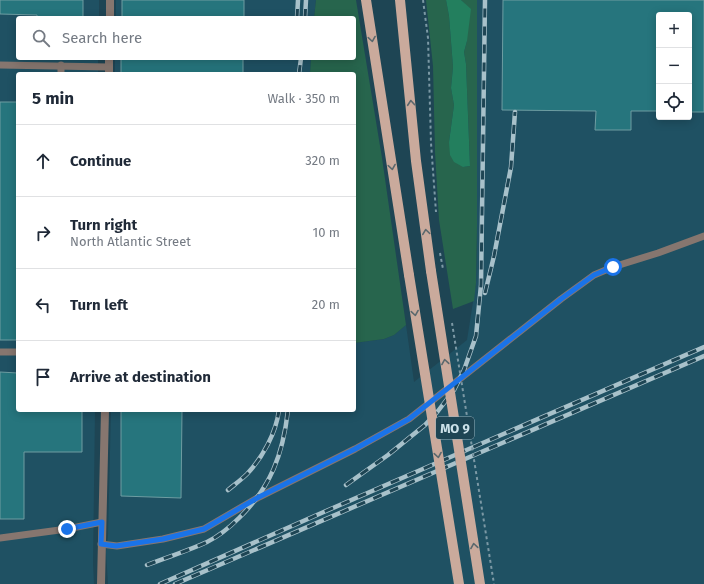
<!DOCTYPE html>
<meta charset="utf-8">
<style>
body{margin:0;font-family:"Fira Sans",sans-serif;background:#f2f2f3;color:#1f2937}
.controls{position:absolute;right:12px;top:12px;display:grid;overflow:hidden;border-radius:4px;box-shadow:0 2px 10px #0003}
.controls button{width:36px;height:36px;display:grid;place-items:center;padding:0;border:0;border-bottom:1px solid #e0e1e3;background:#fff;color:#1f2937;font:20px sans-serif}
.stop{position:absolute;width:12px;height:12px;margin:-9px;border:3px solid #1a73e8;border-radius:50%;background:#fff}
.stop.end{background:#1a73e8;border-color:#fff;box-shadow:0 1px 4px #0008}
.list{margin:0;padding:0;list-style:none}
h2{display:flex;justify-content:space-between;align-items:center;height:52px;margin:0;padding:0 16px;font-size:17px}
h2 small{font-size:13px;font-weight:400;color:#747a83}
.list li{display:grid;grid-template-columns:26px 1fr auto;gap:12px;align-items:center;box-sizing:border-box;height:72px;padding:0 16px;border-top:1px solid #e0e1e3}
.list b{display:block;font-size:15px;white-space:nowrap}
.list p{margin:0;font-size:13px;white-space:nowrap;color:#747a83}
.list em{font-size:13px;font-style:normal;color:#747a83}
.icon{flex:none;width:22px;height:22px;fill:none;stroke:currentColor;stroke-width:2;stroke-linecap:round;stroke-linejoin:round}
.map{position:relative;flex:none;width:704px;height:584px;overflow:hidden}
.search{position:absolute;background:#fff;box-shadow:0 2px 10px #0003;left:16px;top:16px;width:340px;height:44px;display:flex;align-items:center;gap:10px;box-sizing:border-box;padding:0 14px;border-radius:4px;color:#747a83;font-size:15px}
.panel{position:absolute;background:#fff;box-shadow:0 2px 10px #0003;left:16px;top:72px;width:340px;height:340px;border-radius:4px}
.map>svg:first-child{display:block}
.built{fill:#1f5163;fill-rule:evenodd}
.green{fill:#27654d}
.forest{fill:#237f5e}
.building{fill:#26757d;stroke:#6e9da2}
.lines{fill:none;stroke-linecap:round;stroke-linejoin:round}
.path{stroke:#7c99a5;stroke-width:2;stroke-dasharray:3 3;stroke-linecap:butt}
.service{stroke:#86766f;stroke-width:7}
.minor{stroke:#86766f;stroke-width:8}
.primary{stroke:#caaa9c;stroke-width:10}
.rail-casing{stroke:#a8c1ca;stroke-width:4.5}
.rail{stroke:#1e4554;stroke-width:3;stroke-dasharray:9;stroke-linecap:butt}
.path-bridge{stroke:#7c99a5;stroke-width:2;stroke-dasharray:3 3;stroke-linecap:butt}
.primary-bridge{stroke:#caaa9c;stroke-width:10}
.oneway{stroke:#5a686d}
.route{stroke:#1a73e8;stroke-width:5}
.labels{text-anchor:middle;stroke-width:3.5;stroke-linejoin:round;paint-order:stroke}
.shield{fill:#1e4554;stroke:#98b2bc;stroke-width:1}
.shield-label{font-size:13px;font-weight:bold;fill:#cce1e9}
</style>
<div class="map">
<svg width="704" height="584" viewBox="0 0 704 584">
<rect width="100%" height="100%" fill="#1e4554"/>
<g class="built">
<path d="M0,0H99V18H18V58H98V74H18V410H95L93,564L94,584H0Z"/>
<path d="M116,0H316L314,18H116Z"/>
<path d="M477,0H704V584H108L106,552L108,536L111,410H354V343L384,339L394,335L406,325L414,382L467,340L476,283L477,249ZM659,15H689V117H659Z"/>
<path d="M115,58H311L310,74H115Z"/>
</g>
<g class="green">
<path d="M316,0H356L382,158L406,325L394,335L384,339L354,343V74H310L311,58H354V18H314Z"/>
<path d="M426,0H446L449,16L453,67L451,88L454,105L449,142L463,167L470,166L466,64L464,52L467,41L465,4L461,0H477V227L476,283L474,301L453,309L439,220L435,152L433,66Z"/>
</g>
<path class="forest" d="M446,0H461L471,9L467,41L464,52L466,64L470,166L463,167L454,162L450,155L449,142L454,105L451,88L453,67L449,16Z"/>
<g class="building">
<path d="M0,0H83V18H37V15L0,14Z"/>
<rect x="122" y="0" width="122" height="18"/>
<path d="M503,0H704V112H689V15H659V111H631V130H595L596,111L502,110Z"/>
<rect x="121" y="58" width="122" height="16"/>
<rect x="0" y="102" width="18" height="238"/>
<path d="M0,372L18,373V410H82V452H24V519H0Z"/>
<path d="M121,410H182L181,498L121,496Z"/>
</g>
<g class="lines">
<path class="path" d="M423,0L428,38L431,143L436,212"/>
<g class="service">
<path d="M0,65L109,67"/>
<path d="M61,74V65"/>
<path d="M0,352H18"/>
<path d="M0,538L67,529L102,522"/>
<path d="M101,544L117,546L163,539L204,529L259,497L355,449L409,419L561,299L594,275L613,267L658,253L704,236"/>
</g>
<g class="minor">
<path d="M110,18V0"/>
<path d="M109,74V58"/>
<path d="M101,584L105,410"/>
</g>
<g class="primary">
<path d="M366,0L409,275"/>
<path d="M400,0L416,161L431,271"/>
</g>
<defs>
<g id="rail">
<path d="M297,18L298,0"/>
<path d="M305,18L306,0"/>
<path d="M299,74L301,58"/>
<path d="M485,293L494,256L511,167L515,112"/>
<path d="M346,485L388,455L425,425L438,411L454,390L464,370L476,336L481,285L485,0"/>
<path d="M228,490C234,485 241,480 247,474C263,457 276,433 279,410"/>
<path d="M147,565C167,557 188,551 207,542C219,536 229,528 239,518C271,487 283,454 288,410"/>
<path d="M160,584L326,511L704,347"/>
<path d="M175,584L704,356"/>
</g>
</defs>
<use href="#rail" class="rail-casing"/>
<use href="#rail" class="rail"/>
<g class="path-bridge">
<path d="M440,253L443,269"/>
<path d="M452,323L494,584"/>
</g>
<g class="primary-bridge">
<path d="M431,271L480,584"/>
<path d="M409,275L459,584"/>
</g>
</g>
<defs><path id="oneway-chevron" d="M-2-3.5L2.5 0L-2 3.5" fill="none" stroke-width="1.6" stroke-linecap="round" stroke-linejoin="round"/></defs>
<g class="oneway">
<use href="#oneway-chevron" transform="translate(372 39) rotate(81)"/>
<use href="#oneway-chevron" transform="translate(411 103) rotate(-95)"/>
<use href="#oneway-chevron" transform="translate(392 167) rotate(81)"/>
<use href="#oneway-chevron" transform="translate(426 232) rotate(-98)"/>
<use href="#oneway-chevron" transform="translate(415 313) rotate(81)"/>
<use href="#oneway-chevron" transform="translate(445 362) rotate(-99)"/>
<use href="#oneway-chevron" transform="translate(438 455) rotate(81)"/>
<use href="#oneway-chevron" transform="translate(474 546) rotate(-99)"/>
</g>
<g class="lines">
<path class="route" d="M67,529L102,522L101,544L116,546L163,539L204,529L259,497L355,449L409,419L561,299L594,275L613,267"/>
</g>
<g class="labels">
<rect class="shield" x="436" y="417" width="38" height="22" rx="3"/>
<g class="shield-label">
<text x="455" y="433">MO 9</text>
</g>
</g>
</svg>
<div class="controls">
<button>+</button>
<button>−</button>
<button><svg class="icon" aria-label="locate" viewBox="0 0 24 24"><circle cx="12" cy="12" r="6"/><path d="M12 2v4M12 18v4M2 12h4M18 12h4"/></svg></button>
</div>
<div class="stop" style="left:613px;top:267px"></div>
<div class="stop end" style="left:67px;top:529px"></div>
<div class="search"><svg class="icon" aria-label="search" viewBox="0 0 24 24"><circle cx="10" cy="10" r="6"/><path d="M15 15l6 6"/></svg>Search here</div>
<section class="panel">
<h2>5 min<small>Walk · 350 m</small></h2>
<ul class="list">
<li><svg class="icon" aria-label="ahead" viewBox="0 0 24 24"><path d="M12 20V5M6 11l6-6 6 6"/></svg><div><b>Continue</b></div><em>320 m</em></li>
<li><svg class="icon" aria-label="right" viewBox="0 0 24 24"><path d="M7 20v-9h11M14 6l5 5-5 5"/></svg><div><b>Turn right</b><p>North Atlantic Street</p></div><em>10 m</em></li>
<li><svg class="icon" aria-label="left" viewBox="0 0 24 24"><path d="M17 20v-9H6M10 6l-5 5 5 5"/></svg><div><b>Turn left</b></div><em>20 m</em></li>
<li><svg class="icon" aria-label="arrive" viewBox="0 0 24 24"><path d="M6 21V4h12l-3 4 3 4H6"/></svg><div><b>Arrive at destination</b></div></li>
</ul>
</section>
</div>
